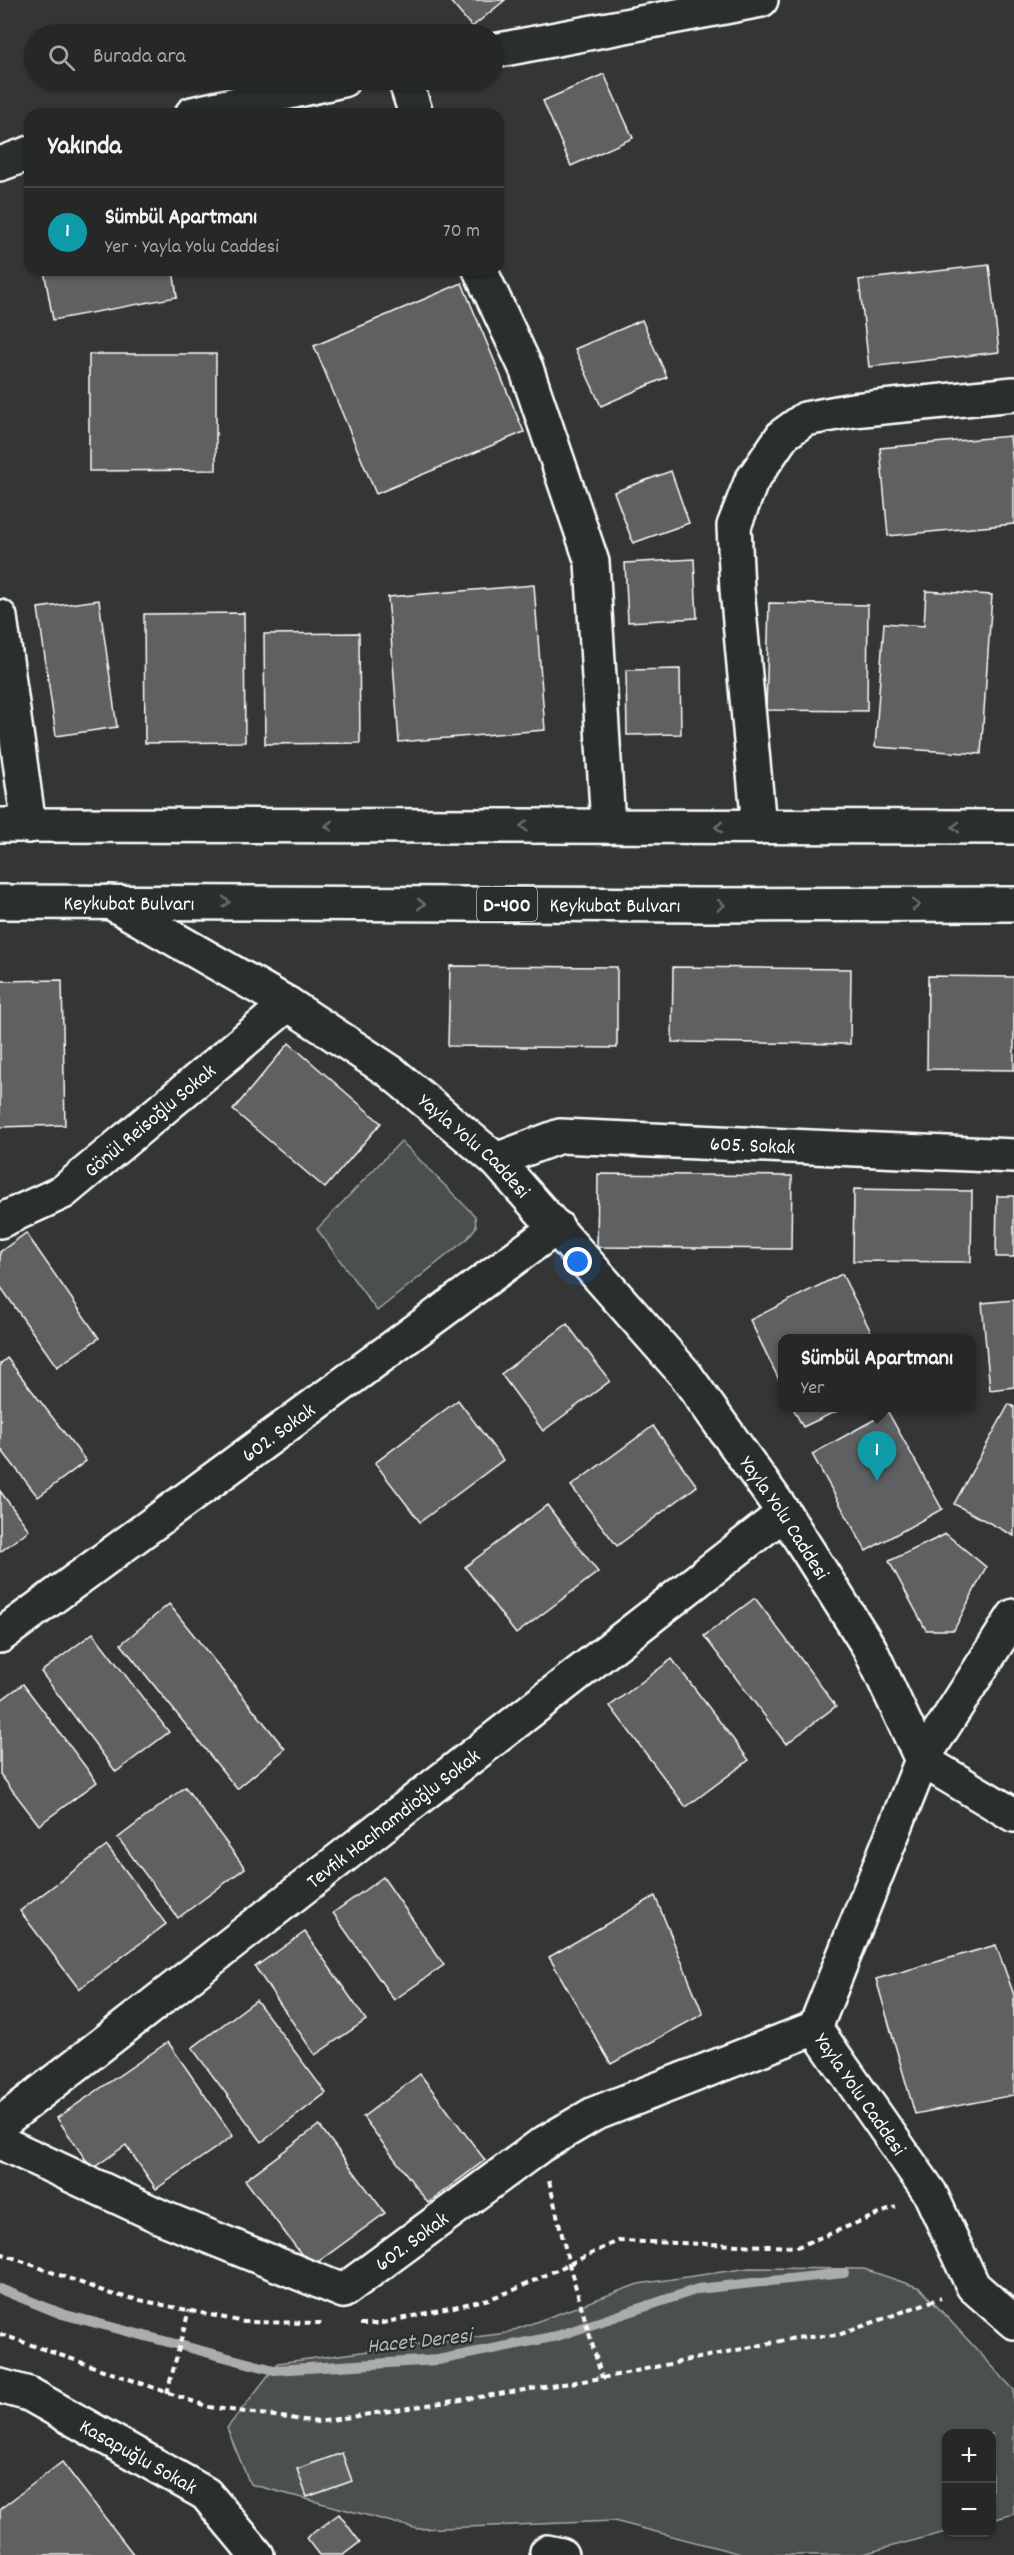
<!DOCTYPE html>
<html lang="tr">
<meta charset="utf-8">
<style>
body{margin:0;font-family:Dekko,sans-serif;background:#323434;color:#f1f3f6}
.controls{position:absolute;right:18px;bottom:18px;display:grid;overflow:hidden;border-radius:12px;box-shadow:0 2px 4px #0004}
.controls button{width:54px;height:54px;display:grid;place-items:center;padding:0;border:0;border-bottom:2px solid #424445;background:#262828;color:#f1f3f6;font:30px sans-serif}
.you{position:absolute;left:578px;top:1262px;width:21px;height:21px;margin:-15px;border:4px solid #fff;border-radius:50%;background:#1a73e8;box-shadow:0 0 0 9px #1a73e833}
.badge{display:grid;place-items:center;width:39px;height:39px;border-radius:50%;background:#ffd166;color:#fff;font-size:20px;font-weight:700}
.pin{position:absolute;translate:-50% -50px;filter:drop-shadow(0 2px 3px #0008)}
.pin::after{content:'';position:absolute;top:32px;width:21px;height:18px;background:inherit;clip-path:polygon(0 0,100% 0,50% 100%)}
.popup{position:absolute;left:778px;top:1334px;width:198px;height:78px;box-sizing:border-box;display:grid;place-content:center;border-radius:12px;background:#262828;filter:drop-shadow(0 2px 4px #0005);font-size:20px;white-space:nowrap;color:#a4a6a8}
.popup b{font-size:22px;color:#f1f3f6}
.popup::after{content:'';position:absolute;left:50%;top:100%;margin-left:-12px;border:12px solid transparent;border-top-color:#262828}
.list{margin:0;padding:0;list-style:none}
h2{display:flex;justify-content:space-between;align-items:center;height:78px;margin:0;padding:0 24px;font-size:26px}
h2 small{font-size:20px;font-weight:400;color:#a4a6a8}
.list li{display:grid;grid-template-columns:39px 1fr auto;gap:18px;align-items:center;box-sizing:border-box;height:90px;padding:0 24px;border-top:2px solid #424445}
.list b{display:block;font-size:22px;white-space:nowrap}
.list p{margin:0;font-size:20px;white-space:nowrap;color:#a4a6a8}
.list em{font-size:20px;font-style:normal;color:#a4a6a8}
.icon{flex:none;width:33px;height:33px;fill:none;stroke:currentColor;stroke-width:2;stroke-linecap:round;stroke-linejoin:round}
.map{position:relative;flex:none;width:1014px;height:2555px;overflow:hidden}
.search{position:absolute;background:#262828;box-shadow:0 2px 4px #0004;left:24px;top:24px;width:480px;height:66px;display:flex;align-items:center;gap:15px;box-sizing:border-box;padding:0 21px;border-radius:33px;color:#a4a6a8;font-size:22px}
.panel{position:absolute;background:#262828;box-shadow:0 2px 4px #0004;left:24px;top:108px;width:480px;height:168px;border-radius:18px}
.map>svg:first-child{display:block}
.green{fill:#4c4f50;stroke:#a6a7a8;stroke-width:1.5}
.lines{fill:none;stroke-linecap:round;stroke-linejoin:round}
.stream{stroke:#abacad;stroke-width:10}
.building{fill:#5f6162;stroke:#fff;stroke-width:1.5}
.minor-casing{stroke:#fff;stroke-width:38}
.highway-casing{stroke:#fff;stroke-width:38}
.path{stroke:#fff;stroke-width:4;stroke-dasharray:6 4.5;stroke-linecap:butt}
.minor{stroke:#2a2d2e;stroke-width:33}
.highway{stroke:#2a2d2e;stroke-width:33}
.oneway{stroke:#6a6c6d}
.labels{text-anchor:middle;stroke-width:4.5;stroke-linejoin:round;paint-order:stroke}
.shield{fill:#2a2d2e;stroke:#bfc0c0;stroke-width:1.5}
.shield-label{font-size:20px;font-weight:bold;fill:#fff}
.street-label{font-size:21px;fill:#fff;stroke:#2a2d2e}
.water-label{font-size:22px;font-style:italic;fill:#b2b3b4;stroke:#2a2d2e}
</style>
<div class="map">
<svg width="1014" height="2555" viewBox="0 0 1014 2555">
<rect width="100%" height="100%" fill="#333536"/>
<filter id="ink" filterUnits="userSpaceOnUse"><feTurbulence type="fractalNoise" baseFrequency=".0167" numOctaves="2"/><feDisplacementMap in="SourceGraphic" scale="12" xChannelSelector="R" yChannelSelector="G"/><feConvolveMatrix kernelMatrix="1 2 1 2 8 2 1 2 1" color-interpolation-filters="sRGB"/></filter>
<g filter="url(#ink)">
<g class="green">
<path d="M401,1141L475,1216L476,1227L467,1239L377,1311L317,1229Z"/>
<path d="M749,2268L864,2269L920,2288L1014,2390V2514L992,2520V2434H946V2532L859,2555H745L614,2521L418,2529L250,2484L227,2428L278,2363L506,2333L638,2284Z"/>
</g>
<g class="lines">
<path class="stream" d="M0,2289L62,2314L274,2370L438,2360L557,2336L698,2289L844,2273"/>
</g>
<g class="building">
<path d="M449,0H505L472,27Z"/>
<path d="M604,74L633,138L571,166L543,101Z"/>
<path d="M989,265L999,352L869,367L859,280Z"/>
<path d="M44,270H173L177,297L53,320Z"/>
<path d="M462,283L524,432L376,494L314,346Z"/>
<path d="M642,320L667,377L601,406L575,349Z"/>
<path d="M89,354H216V470L89,471Z"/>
<path d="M1010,436L1014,476V524L888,536L880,448Z"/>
<path d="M671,471L689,523L633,543L614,492Z"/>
<path d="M694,559L697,618L628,622L625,563Z"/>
<path d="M534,585L545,730L399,742L388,597Z"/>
<path d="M926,591L992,595L981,754L875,747L884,623L924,626Z"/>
<path d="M99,600L117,727L56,736L38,608Z"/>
<path d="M769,603L868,605L867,711L766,710Z"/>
<path d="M244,613L245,742L145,743L144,614Z"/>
<path d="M359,633L360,743L265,744L264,634Z"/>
<path d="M680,669L681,734L627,735L626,670Z"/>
<path d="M450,966L617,967V1048L448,1046Z"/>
<path d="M673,967L851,969L850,1044L672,1042Z"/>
<path d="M928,976L1014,977V1070L927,1069Z"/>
<path d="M62,980L65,1125L0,1127V981Z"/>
<path d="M289,1043L381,1123L325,1188L233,1110Z"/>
<path d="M598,1174L792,1176L791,1249L597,1247Z"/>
<path d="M854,1189L972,1191L971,1262L853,1261Z"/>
<path d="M997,1196H1014V1257H996Z"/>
<path d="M26,1233L99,1338L57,1367L0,1286V1252Z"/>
<path d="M842,1274L874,1338H782V1386L750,1320Z"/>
<path d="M1014,1300V1387L990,1390L982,1303Z"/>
<path d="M567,1324L610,1381L543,1431L501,1374Z"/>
<path d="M7,1358L86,1461L38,1497L0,1448V1364Z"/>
<path d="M458,1400L503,1460L420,1522L375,1463Z"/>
<path d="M1009,1404L1014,1407V1536L954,1504Z"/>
<path d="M793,1408H843L803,1427Z"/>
<path d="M888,1412L942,1509L866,1551L812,1454Z"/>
<path d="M653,1426L697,1486L617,1546L571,1486Z"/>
<path d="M0,1491L29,1530L0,1552Z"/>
<path d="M547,1505L598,1572L516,1634L465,1567Z"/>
<path d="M946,1534L986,1567L954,1630H926L889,1561Z"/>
<path d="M755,1598L836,1706L786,1744L704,1636Z"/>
<path d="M169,1604L285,1749L237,1789L121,1644Z"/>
<path d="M93,1633L169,1732L116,1772L41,1672Z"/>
<path d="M672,1659L749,1760L686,1807L610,1706Z"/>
<path d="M23,1684L97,1782L39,1825L0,1774V1701Z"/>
<path d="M185,1787L245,1868L178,1918L118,1838Z"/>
<path d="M107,1846L166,1924L79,1989L20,1911Z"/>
<path d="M383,1877L444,1965L394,2000L333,1913Z"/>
<path d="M655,1896L703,2014L611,2064L549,1957Z"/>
<path d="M305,1932L366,2020L315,2055L255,1967Z"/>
<path d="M996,1945L1014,1995V2095L915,2114L876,1979Z"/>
<path d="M256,2000L326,2093L262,2142L192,2048Z"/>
<path d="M168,2042L233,2136L156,2189L126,2145L92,2169L57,2118Z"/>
<path d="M420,2074L485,2160L428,2203L363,2117Z"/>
<path d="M319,2125L385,2213L311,2267L245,2180Z"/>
<path d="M342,2453L352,2481L307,2497L297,2469Z"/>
<path d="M62,2462L134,2555H0V2509Z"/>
<path d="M339,2514L360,2542L343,2555H319L306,2538Z"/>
</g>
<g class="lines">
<defs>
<g id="minor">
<path d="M494,51L761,0"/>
<path d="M405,80L416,114"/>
<path d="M192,114L343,80"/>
<path d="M0,164L30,153"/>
<path d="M480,270L526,368L592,562L608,826"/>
<path d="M0,617L29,826"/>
<path d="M759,827L737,589L734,526L751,482L783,435L805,419L853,410L1014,394"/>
<path id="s1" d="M110,902L288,1004L391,1072L496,1160L685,1374L784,1513L870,1649L922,1760L815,2028L930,2193L973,2286L1014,2322"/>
<path id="s2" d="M496,1160L560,1136L1014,1156"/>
<path id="s3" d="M0,1221L63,1192L288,1004"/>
<path d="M1014,1616L922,1760L1014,1815"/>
<path id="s4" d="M0,1636L557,1227"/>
<path id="s5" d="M0,2124L784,1513"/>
<path id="s6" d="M0,2142L161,2217L343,2291L541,2145L594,2114L815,2028"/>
<path id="s7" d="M0,2386L29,2394L206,2494L257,2555"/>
<path d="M547,2552L561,2555"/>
</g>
<g id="highway">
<path d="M0,825L1014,827"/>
<path id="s8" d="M0,902L708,905L1014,904"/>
</g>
</defs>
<use href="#minor" class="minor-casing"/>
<use href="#highway" class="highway-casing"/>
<g class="path">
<path d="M549,2181L569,2264L602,2378"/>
<path d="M0,2253L111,2294L244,2322L322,2323"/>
<path d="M360,2324H378L489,2299L514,2290L618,2241L797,2247L896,2207"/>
<path d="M0,2334L209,2407L318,2422L602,2378L795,2338L838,2335L941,2298"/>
<path d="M167,2393L189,2310"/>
</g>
<use href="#minor" class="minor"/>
<use href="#highway" class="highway"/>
</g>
<defs><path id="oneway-chevron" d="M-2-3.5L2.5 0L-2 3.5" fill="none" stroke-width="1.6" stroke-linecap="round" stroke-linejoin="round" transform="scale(1.5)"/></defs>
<g class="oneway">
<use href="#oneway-chevron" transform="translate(329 826) rotate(-180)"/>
<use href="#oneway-chevron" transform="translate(524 826) rotate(-180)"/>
<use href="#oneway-chevron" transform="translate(719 827) rotate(-180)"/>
<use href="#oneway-chevron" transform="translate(956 827) rotate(-180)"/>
<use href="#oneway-chevron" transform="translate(226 902)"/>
<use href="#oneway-chevron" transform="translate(421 904)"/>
<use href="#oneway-chevron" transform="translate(721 905)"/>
<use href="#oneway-chevron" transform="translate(916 905)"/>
</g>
</g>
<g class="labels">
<rect class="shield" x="477" y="887" width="60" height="34" rx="4.5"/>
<g class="shield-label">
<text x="507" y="911">D-400</text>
</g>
<g class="street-label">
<text dy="7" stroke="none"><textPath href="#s8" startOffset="129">Keykubat Bulvarı</textPath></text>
<text dy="7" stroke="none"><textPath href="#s8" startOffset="615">Keykubat Bulvarı</textPath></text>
<text dy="7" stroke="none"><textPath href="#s3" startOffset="182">Gönül Reisoğlu Sokak</textPath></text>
<text dy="7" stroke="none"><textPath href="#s2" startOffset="261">605. Sokak</textPath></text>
<text dy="7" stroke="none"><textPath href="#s1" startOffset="440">Yayla Yolu Caddesi</textPath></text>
<text dy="7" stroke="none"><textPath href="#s4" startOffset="345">602. Sokak</textPath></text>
<text dy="7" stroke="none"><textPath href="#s1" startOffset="926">Yayla Yolu Caddesi</textPath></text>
<text dy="7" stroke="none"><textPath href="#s5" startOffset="498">Tevfik Hacıhamdioğlu Sokak</textPath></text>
<text dy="7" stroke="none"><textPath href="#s1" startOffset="1574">Yayla Yolu Caddesi</textPath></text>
<text dy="7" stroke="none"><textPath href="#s6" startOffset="459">602. Sokak</textPath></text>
<text dy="7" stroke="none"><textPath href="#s7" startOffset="156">Kasapuğlu Sokak</textPath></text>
</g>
<g class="water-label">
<text transform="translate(419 2339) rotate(-6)" y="8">Hacet Deresi</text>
</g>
</g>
</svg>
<div class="controls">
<button>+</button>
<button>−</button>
</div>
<div class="you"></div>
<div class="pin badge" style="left:877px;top:1481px;background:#0f9aa8">1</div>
<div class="popup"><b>Sümbül Apartmanı</b>Yer</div>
<div class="search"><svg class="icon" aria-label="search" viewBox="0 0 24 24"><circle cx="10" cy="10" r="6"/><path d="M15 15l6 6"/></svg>Burada ara</div>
<section class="panel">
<h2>Yakında<small></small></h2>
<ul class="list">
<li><span class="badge" style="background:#0f9aa8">1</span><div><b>Sümbül Apartmanı</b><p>Yer · Yayla Yolu Caddesi</p></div><em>70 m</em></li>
</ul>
</section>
</div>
